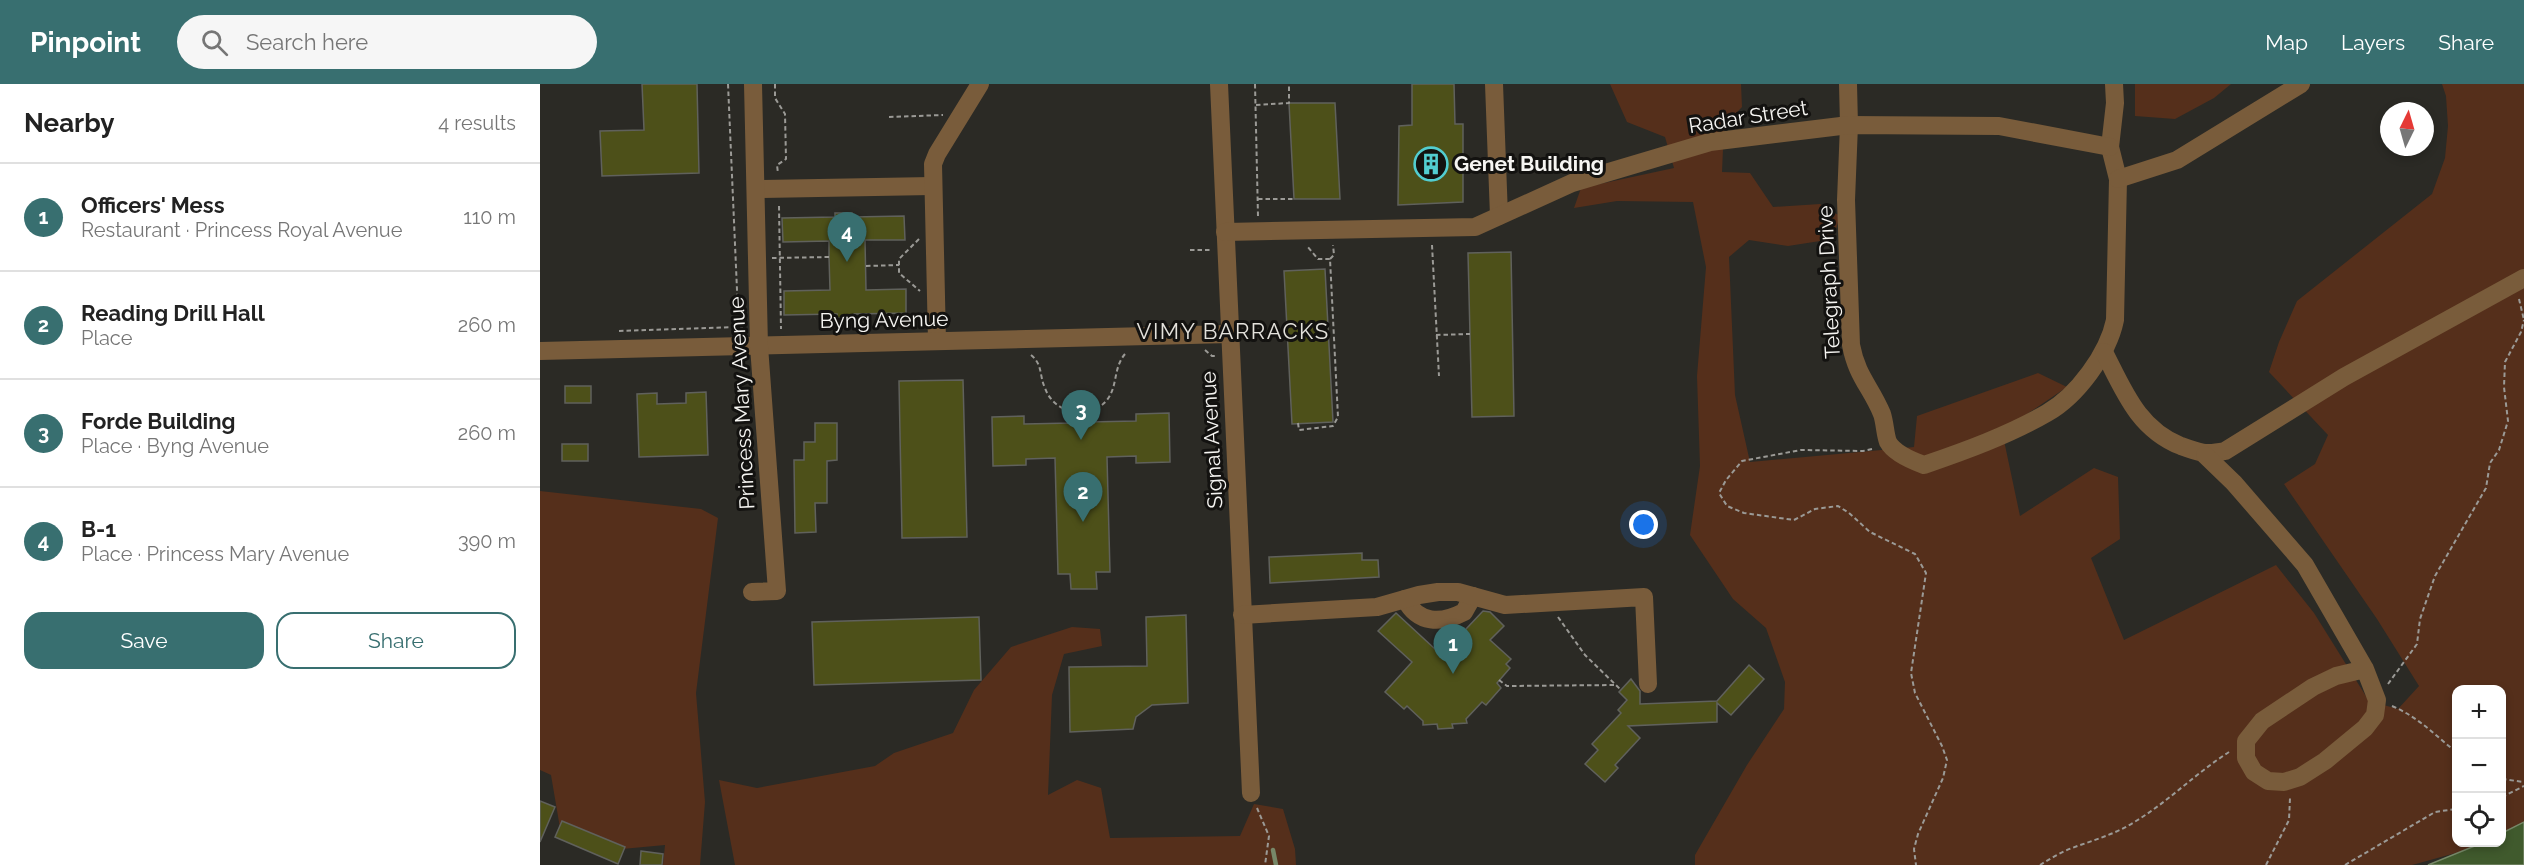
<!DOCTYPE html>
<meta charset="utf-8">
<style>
body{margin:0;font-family:Raleway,sans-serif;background:#f6f6f6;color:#222}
.controls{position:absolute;right:18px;bottom:18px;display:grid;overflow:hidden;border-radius:12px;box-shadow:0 3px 9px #0003}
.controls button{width:54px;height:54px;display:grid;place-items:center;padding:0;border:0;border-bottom:2px solid #e0e0e0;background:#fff;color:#222;font:30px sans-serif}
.compass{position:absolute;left:1840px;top:18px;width:54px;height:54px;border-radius:50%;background:#fff;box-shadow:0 3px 9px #0003;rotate:5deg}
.you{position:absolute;left:1104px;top:441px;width:21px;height:21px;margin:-15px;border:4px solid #fff;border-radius:50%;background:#1a73e8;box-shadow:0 0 0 9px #1a73e833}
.badge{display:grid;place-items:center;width:39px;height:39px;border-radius:50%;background:#386f70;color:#fff;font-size:20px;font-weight:700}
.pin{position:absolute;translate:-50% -50px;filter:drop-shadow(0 2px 3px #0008)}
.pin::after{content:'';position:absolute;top:32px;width:21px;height:18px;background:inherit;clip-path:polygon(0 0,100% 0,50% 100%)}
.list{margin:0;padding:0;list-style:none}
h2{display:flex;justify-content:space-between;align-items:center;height:78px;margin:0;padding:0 24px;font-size:26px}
h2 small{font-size:20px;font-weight:400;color:#767676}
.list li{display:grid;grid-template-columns:39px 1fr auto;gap:18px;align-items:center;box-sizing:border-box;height:108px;padding:0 24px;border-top:2px solid #e0e0e0}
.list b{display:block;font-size:22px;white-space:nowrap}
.list p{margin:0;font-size:20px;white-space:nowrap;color:#767676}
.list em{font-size:20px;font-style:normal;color:#767676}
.actions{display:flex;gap:12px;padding:18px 24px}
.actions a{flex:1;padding:14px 0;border:2px solid #386f70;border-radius:18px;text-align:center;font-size:21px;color:#386f70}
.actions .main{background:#386f70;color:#fff}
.icon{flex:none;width:33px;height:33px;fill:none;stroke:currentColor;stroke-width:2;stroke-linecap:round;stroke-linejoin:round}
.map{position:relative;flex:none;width:1984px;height:781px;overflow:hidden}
header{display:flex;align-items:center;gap:36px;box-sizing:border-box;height:84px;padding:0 30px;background:#386f70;color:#fff}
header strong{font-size:28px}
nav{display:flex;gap:33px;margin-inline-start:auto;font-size:21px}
.search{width:420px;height:54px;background:#f6f6f6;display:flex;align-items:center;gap:15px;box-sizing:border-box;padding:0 21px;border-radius:33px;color:#767676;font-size:22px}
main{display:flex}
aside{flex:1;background:#fff}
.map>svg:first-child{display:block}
.green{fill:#552f1b}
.water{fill:#405a2d;stroke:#778868;stroke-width:1.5}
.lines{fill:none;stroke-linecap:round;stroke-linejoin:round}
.stream{stroke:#778868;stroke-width:4.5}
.building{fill:#4d5019;stroke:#60615c;stroke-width:1.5}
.path{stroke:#9b9a96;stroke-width:2;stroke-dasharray:4.5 3;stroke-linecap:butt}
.minor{stroke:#795c3b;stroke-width:18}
.labels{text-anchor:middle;stroke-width:6;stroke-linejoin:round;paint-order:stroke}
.street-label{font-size:21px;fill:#f6f5f2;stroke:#131210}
.poi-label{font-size:21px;font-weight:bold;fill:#f6f5f2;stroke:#131210;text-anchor:start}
.neighbourhood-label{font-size:22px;letter-spacing:1.5px;fill:#e4e2dc;stroke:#131210}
</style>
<header>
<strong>Pinpoint</strong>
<div class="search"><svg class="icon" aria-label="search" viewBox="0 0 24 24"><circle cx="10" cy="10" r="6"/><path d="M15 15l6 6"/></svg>Search here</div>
<nav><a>Map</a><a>Layers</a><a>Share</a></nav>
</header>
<main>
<aside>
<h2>Nearby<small>4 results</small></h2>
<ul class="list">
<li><span class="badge">1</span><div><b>Officers' Mess</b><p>Restaurant · Princess Royal Avenue</p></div><em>110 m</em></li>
<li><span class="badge">2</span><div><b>Reading Drill Hall</b><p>Place</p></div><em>260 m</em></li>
<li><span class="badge">3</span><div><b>Forde Building</b><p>Place · Byng Avenue</p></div><em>260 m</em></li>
<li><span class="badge">4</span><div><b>B-1</b><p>Place · Princess Mary Avenue</p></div><em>390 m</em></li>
</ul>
<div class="actions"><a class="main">Save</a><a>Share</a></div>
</aside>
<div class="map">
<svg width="1984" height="781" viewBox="0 0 1984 781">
<rect width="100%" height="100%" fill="#2b2a25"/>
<g class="green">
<path d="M1070,0H1201L1202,23L1184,42L1182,88L1210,89L1233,123L1280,120L1300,132L1293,155L1248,162L1209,156L1189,173L1195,311L1210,378L1374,363L1377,332L1498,289L1527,303L1462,347L1480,432L1554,384L1578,393L1580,455L1551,474L1584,556L1736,481L1774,529L1829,617L1858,625L1879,602L1837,535L1744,400L1775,380L1788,351L1729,288L1739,258L1757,217L1892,110L1905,74L1908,42L1906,12L1902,0H1984V742L1962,756V606H1916V758L1952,759L1872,781H1155V771L1207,681L1244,625L1245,598L1226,544L1193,515L1150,451L1160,382L1157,292L1166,183L1153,118L1077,117L1034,124L1041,104L1134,84L1125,53L1087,38Z"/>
<path d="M1595,0H1691L1674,14L1635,35L1595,32Z"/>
<path d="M0,407L161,425L178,434L156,609L165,718L160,781H123L125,761L82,765L20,744L11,691L0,686Z"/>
<path d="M532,543L560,545L562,562L524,570L512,611L508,711L537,696L561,704L570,754L700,752L714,720L743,725L755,765L756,781H195L179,696L217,704L335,682L354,669L413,649L434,606L471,563Z"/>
</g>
<path class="water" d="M1984,738V781H1888L1942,759L1962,758V749Z"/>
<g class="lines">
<path class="stream" d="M733,766L736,781"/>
</g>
<g class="building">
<path d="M102,0H157L159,89L62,92L60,47L104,46Z"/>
<path d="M872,0H914L915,40H923V118L858,121L859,42L872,41Z"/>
<path d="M749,19H795L800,115H754Z"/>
<path d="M295,129H312V133L364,132L365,156H325L326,206L366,205V229L314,230V234H297V230L244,231V207L290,206L289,173V157L243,158L242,134L295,133Z"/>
<path d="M971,168L974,332L932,333L928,169Z"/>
<path d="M785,185L793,338L752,340L744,187Z"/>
<path d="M423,296L427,453L362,454L359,297Z"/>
<rect x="25" y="302" width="26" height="17"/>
<path d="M166,308L168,371L99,373L97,310L117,309V320L146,319V309Z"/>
<path d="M629,329L630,378L596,379V372L567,373L570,488H556L557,505H531L530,490H518L515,374L486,375V381L453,382L452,333L484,332V340L532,339V336H548V338L596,337V330Z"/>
<path d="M275,339H297V376L287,377V419H275L276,448L255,449L254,376H264V358H275Z"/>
<rect x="22" y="360" width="26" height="17"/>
<path d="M822,469V476H838L839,493L730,499L729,473Z"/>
<path d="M943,527L950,528L964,542L950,556L971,575L966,580L970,584L957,599L961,604L946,621L942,618L926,635L927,639L912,640L913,644L898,645L897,640L883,641V637L867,622L864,625L845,608L872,578L838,547L856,529L895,565L908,564Z"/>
<path d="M646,531L648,619L612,621L596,633L593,645L530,648L529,583L607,582L606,533Z"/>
<path d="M439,533L441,596L274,601L272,538Z"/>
<path d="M1209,581L1224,595L1191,631L1177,619V638L1088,642L1100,654L1075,681L1078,684L1065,698L1045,680L1058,666L1052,660L1081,629L1078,626L1087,616L1079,608L1091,595L1100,607V620L1177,617Z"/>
<path d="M0,717L15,723L0,758Z"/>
<path d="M22,737L85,763L78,780L15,753Z"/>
<path d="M101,767L123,770L122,781H100Z"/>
</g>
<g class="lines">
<g class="path">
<path d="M188,0L197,206L196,243H203"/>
<path d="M235,0V14L245,30L246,75L237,81L238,89"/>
<path d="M715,0L718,132"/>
<path d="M716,21L749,19V0"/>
<path d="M349,33L403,31"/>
<path d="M718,115H754"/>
<path d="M239,122L241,245"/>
<path d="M379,155L359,175V189L380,207"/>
<path d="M892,161L899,292"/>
<path d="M650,166H672"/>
<path d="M232,174L289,173"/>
<path d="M790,175L794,171L793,161"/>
<path d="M326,182L359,181"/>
<path d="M1979,215L1984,236"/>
<path d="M79,247L196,243"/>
<path d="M896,251L930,250"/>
<path d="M665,266L672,272H675"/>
<path d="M491,271C503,281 499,291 505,304C510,319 526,330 541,327C551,326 560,325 567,316C578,302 573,284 585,270"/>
<path d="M758,339L759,346L793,342L798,333L790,175H778L767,162"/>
<path d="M1332,365L1323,367L1261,366L1202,377L1186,396L1179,409L1187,422L1204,429L1254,436L1275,425L1298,422L1309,429L1330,448L1375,470L1386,489L1371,589L1375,609L1402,662L1407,676L1403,694L1378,750L1374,765L1376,781"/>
<path d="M1018,533L1045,571L1081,606"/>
<path d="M959,596L967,602L1076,601"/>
<path d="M1848,600L1877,560L1880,535L1895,492L1946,404L1950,379L1959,366L1968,337L1964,303L1965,278L1981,248L1984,236"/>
<path d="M1852,622C1878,633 1895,651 1916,668"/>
<path d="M1962,695L1984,698"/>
<path d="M1962,713L1984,702"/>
<path d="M717,724L729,752L725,781"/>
<path d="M1500,781C1510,775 1521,768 1532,764C1554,756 1576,750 1596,737C1629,717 1656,689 1689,668"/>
<path d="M1726,781L1749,736L1750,714"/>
<path d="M1805,781L1895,728L1916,725"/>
</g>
<g class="minor">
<path d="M679,0L711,709"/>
<path d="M954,0L959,132"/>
<path d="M1308,0L1309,41L1306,116L1311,261C1317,293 1331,303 1342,330C1345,339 1345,350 1348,358C1354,369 1373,377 1384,381C1425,367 1469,351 1507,329C1537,312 1568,270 1575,236L1578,95L1570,63L1575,19L1574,0"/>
<path d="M1578,95L1637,76L1761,0"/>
<path d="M216,105L392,102"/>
<path d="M685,148L935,143L1032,99L1170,58L1309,41L1459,42L1570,63"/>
<path d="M397,257L393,80L397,70L440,0"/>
<path d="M0,267L690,250"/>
<path d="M1564,268C1584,307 1598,345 1641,362C1660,369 1665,371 1685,367L1804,293L1984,194"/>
<path d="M1665,371L1694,399L1765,481L1825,585L1837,616L1835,631L1825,644L1785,677L1760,693L1744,698L1728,697L1714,688L1706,674V657L1722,637L1773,603L1796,592L1825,585"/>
<path d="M212,508L237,507L219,262L213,0"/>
<path d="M865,515C878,540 901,540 924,528L933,512"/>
<path d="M702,531L837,523L879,511L898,508H918L965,521L1104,513L1108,600"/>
</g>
</g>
<defs>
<symbol id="building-ring" viewBox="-11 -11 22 22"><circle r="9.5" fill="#131210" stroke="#52cdd0" stroke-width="1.5"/><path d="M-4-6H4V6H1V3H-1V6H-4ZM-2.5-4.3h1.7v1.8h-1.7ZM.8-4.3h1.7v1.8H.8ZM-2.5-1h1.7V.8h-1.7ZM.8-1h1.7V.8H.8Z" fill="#52cdd0"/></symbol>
</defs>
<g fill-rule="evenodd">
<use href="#building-ring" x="872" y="61" width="38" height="38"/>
</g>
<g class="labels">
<g class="street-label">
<text transform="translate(1208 33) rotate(-9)" y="7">Radar Street</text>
<text transform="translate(1289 198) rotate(-93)" y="7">Telegraph Drive</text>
<text transform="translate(344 236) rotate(-1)" y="7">Byng Avenue</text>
<text transform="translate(202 319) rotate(-93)" y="7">Princess Mary Avenue</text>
<text transform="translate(672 356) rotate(-93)" y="7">Signal Avenue</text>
</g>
<g class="poi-label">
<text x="914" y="87">Genet Building</text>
</g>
<g class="neighbourhood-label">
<text x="693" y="255">VIMY BARRACKS</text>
</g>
</g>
</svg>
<div class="controls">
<button>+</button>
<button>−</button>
<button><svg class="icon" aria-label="locate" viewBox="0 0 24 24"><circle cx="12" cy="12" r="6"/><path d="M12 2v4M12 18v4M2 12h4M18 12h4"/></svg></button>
</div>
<svg class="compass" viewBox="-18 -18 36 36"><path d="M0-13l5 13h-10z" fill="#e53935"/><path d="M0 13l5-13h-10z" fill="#767676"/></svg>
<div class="you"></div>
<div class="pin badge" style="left:913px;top:590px">1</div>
<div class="pin badge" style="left:543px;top:438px">2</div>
<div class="pin badge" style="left:541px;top:356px">3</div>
<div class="pin badge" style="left:307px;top:178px">4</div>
</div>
</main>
